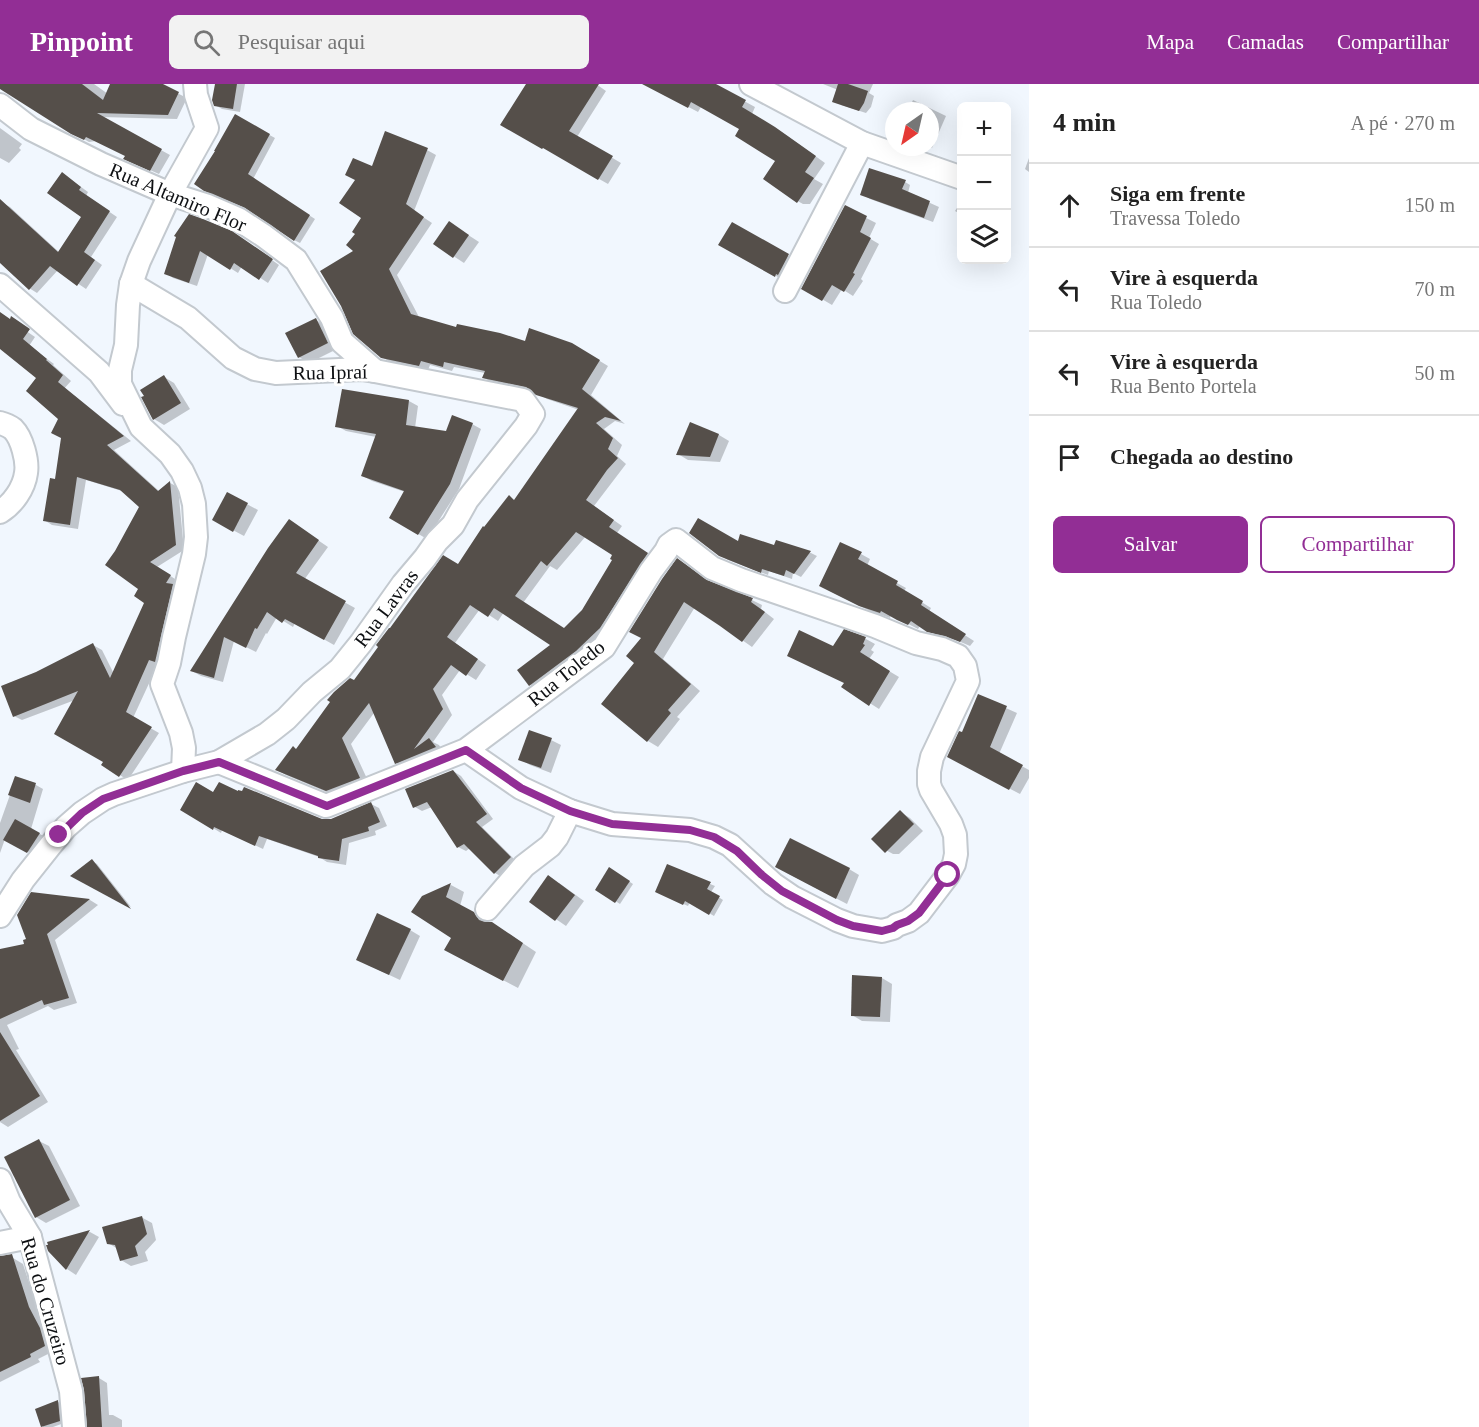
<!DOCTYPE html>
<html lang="pt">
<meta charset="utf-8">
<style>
body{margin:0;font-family:"Times New Roman",serif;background:#f2f2f2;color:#222}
.controls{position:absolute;right:18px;top:18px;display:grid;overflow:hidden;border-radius:9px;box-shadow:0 6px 24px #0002}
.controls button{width:54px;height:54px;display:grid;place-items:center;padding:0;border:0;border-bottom:2px solid #e0e0e0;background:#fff;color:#222;font:30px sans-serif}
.compass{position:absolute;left:885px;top:18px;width:54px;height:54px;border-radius:50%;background:#fff;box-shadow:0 6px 24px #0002;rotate:214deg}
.stop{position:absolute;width:18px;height:18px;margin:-14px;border:4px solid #922e95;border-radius:50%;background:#fff}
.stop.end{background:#922e95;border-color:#fff;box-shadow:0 2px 6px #0008}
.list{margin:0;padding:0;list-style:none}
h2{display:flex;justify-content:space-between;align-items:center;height:78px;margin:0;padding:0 24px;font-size:26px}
h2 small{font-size:20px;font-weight:400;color:#767676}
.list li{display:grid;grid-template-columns:39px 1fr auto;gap:18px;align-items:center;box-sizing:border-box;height:84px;padding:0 24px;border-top:2px solid #e0e0e0}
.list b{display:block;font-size:22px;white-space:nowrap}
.list p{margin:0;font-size:20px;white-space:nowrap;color:#767676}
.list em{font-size:20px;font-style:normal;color:#767676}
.actions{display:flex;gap:12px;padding:18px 24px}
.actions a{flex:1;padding:14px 0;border:2px solid #922e95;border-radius:9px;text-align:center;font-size:21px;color:#922e95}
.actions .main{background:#922e95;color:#fff}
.icon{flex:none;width:33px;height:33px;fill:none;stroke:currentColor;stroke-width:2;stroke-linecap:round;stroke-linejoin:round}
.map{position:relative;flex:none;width:1029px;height:1343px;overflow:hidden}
header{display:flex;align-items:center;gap:36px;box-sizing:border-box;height:84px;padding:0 30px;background:#922e95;color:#fff}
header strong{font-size:28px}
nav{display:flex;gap:33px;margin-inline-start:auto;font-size:21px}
.search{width:420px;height:54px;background:#f2f2f2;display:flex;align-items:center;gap:15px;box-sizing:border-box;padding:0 21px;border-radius:9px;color:#767676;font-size:22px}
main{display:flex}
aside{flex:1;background:#fff}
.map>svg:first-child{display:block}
.shadow{fill:#0003;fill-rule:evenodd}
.building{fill:#554f4a;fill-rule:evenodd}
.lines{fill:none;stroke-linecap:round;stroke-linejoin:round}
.street-casing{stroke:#c3c9cf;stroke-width:26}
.street{stroke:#fff;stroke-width:22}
.route{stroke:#922e95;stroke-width:8}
.labels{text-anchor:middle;stroke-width:6;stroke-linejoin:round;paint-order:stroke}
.street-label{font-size:20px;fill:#0e1013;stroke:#fff}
</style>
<header>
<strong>Pinpoint</strong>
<div class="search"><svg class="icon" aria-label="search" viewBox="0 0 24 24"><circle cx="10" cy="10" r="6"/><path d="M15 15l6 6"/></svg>Pesquisar aqui</div>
<nav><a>Mapa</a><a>Camadas</a><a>Compartilhar</a></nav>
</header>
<main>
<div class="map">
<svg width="1029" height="1343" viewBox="0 0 1029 1343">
<rect width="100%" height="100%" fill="#f1f7fe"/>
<g class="shadow">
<path d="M0,0H94L108,10L112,0H159L187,14L177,35L101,33L170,71L159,90L134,79L127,72L96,57L89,58L82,54L0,4Z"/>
<path d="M216,0H245L240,28L222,25L215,21Z"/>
<path d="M528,0H596L606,7L577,53L621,79L608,100L530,56Z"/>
<path d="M654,0H713L755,23L752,30L786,51L825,79L814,95L823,100L810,120H803L792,114L777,77L741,44L701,23L698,28L662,9Z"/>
<path d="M823,0H873L869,9L874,12L871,23L866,29L841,21L838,6Z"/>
<path d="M913,16L946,32L932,64L929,63H930V27H908Z"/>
<path d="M235,32L275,54L253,95L315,135L300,159L294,156L217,67Z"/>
<path d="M0,44L22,60L19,64L21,66L9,79L0,74Z"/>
<path d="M427,66L436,71L414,127L432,139L397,191L419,233L457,245L526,259L572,260L608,282L591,311L625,340L615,337L604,345L622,361L617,372L626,380L594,422L622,442L617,449L656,475L609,549L540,606L530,601L553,560L504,528L498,537L480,525L455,559L486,581L476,596L460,586L442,611L452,631L433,658L439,661L444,669L405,684L396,679L374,629L351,660L369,699L336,712L286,691L277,686L297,666L354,598L458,482L484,444L509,413L515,417L579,326L547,315L533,307L493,299L484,294L485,289L454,283L452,287L430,281L428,286L392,279L382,273L356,167L357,150L363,134L372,84ZM586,452L614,470V476L584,527L564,546L523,519L550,482L557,486Z"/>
<path d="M1029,74V88L1025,85Z"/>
<path d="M70,95L88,108L86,112L117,133L91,173L102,181L86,205L58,186L37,209L29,204L0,177V122L2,119L10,123L60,169L84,132Z"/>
<path d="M902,96L910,101L908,109L939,123L933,138L870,115L862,110Z"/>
<path d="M962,116V131L955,127Z"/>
<path d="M845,123L876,139L869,154L879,160L861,195L863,197L853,212L842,205L832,221L803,204Z"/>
<path d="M733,140L798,177L785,197L720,160Z"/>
<path d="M459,145L479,158L464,179L435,160Z"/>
<path d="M178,152L240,153L279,181L268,199L242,182L238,189L208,170L197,202L173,194L166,189Z"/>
<path d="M0,229L35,253L23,271L0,256Z"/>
<path d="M316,236L326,242L337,265L309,279L299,273Z"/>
<path d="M32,264L54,280L53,281L71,297L62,307H66L75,312L131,357L114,366L159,407L170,399L178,403L184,466L157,483L178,497L174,503L180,506L158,580L133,634L159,649L128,696L103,681L105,678L75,616L22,636L14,632L37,589L93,561L102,566L114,590L146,519L140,504L116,468L141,422L125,408L86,396L78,445L52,441L44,436L56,397L63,354L60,334L26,306H54Z"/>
<path d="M164,293L174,299L190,325L164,341L154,335Z"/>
<path d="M409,317L418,322L415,344L447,349L472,340L481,345L459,405L427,455L391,434L405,408L372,397L363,392L376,353L346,347L337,342Z"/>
<path d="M691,340L719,351L729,357L720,378L688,376L678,370Z"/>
<path d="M228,410L258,426L244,452L214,436Z"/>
<path d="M290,437L328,463L304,496L355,524L334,561L295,539L293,543L277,533L267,550L266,549L256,568L234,557L223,598L201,592L192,587Z"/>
<path d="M777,458L811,469L817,472L801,493L793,489L792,495L769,487L768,491L728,476L720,471L739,459L775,463Z"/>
<path d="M861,470L870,475L867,482L906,504L904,507L931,524L929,528L974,557L970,562L956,556L938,552L920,542L918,545L891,531L890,534L870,527L830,507Z"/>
<path d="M711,500L752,516L762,521L761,525L774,535L752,563L695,523L663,575L700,607L677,633L680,635L658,663L648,657L603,620L636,579L643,554L631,547Z"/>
<path d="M844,547L866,555L875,560L871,566L874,568L869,575L899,593L879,625L843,602L846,599L834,564Z"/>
<path d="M979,612L1017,629L999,670L1029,686V694L1020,710L959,678L963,650Z"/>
<path d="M551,656L561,661L551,689L530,681L520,675Z"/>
<path d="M453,687L461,692L493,735L482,743L517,778L502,793L495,789L470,764L466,767L458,763L432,723L422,727L415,723Z"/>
<path d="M16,694L36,701L43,705L31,745L47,754L36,772L5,755L0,769V739Z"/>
<path d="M238,709L321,736H331L371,720L379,724L387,742L375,747L376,751L349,759L346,781L327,778L319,773L267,755L263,765L222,746L221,749L182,725L214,710Z"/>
<path d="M900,728L910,734L923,747L899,770H893L882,764Z"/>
<path d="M92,777L97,780L131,823L73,792Z"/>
<path d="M667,782L715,802L711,808L723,816L714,832L690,818L688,822L661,810Z"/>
<path d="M610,785L633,800L620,820L597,805Z"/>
<path d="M849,785L859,791L847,820L787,789Z"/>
<path d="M559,799L584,817L566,842L531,818Z"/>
<path d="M451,801L464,808L460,822L506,848L536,868L518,904L460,874L453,854L423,813Z"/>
<path d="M32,810L90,816L98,821L55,856L77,919L54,926L48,922L7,941L19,965L16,966L48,1018L8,1043L0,1038V907L26,861Z"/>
<path d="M410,846L420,852L400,896L368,881Z"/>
<path d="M882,894L892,900L890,938L862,937L852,931Z"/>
<path d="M39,1057L49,1062L80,1122L46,1139L36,1133Z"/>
<path d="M141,1133L152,1139L156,1156L145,1168L148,1177L131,1182L121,1176L118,1165L108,1159Z"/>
<path d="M90,1148L99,1153L76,1191L67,1185L49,1166V1159Z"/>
<path d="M13,1174L23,1180L39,1229L54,1267L38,1275L40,1278L0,1298V1179Z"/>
<path d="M99,1294L107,1299L109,1331H113L122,1336V1343H89Z"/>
<path d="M58,1318L62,1320L64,1339L53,1343H43L36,1326Z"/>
</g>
<g class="building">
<path d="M0,0H82L103,16L110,0H163L179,8L168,31L97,29L162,65L150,87L123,75L125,72L86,53L84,56L71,50L0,5Z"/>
<path d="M215,0H237L233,25L214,22L212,16Z"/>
<path d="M526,0H599L569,47L613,72L598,96L543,64L542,65L500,41Z"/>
<path d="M642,0H716L746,16L742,23L775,43L816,72L805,88L814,94L797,119L763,95L775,77L735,52L739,45L691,18L688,24Z"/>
<path d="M838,0H848L868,7L864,19L859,27L832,18Z"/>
<path d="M235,30L270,50L248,90L310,131L294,157L245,124L204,107L194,100L215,67H214Z"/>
<path d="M385,47L428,64L406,120L424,133L389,185L411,230L456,243L457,240L500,249L525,257L529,244L572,259L600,276L582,305L621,337L605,333L596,339L613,354L608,365L618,374L607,386L586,416L614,436L609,443L648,469L600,544L576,567L529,602L517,586L550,561L494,524L488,533L470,521L447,553L478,575L466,592L451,581L433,605L443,625L414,665L429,654L436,663L395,680L369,619L342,654L360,694L326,707L275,686L293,662L296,665L330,618L327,616L334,608L350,594L354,596L378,563L376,561L389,544H390L443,471L458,480L483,442L484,443L509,411L514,416L578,324L536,311L526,303L482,294L485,287L444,278L443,283L421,277L419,282L381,274L353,250L341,222L320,187L353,167L346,161L355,150L352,148L361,134L339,119L355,96L345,91L353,74L372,82ZM576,448L612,471L610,475L612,476L582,526L564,544L515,512L541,477L547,482Z"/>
<path d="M869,84L906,96L902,105L930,117L924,134L860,111Z"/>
<path d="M62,88L81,103L79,106L110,127L84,168L95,176L77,202L50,182L29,206L0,179V115L58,168L81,133L47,109Z"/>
<path d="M845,121L867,132L860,148L871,154L853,189L855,190L844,208L832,201L822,217L801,205Z"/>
<path d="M189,130L203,135L232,147L273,175L259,196L234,179L230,186L200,167L189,199L164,190L176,153L174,152Z"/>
<path d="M449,137L469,151L453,174L433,160Z"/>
<path d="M732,138L789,170L778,191L776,190L775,193L718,161Z"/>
<path d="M0,228L10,235L11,232L30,245L23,255L47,275L46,276L63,291L58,298L124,352L107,361L158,407L170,397L176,461L150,478L171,491L166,499L173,500L155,578L149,576L126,628L152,643L119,693L101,681L103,678L54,650L78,607L13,633L1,602L36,588L93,559L110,594L144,519L134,512L138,505L105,481L115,467L139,423L120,406L77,393L70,441L43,437L50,394L55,395L61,354L51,349L58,335L26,307L36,294L0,265Z"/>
<path d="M316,234L328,259L298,274L285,249Z"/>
<path d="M164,291L181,319L153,336L141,313L144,312L140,306Z"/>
<path d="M342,305L409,316L406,341L446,347L452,331L473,339L450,400L418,451L389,434L404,407L361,392L376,350L335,343Z"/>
<path d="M690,338L719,350L710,373L676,371Z"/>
<path d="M227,408L248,419L233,448L212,436Z"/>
<path d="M698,434L738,457L740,450L774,461L776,456L811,467L794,490L786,486L784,492L762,485L761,489L719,472L689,449Z"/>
<path d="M289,435L319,456L296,489L346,517L324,556L285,535L282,539L267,528L257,545L255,544L246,564L224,553L214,594L190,587L268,464Z"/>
<path d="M840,458L862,468L858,475L898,497L896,501L923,517L921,521L966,550L960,558L945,552L927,548L911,537L908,541L897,536L881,527L880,529L859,522L819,502Z"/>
<path d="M677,474L707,496L753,514L751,518L765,528L742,558L720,542L684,518L654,568L691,600L668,626L671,629L647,658L601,620L634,579L626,572L641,554L629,548L662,495Z"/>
<path d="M844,545L866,553L863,560L865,561L860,568L890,587L869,622L841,603L844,599L787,572L799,546L833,562Z"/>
<path d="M978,610L1007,622L990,663L1023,681L1009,706L947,673L959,647L962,648Z"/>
<path d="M529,646L552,654L541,684L518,676Z"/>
<path d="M453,686L487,730L476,738L511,773L494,790L464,760L457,764L427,718L413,724L405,705Z"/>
<path d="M15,692L36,699L30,719L8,711Z"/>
<path d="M196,698L213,708L219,698L238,707V706L242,707L244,703L322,735H331L371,718L380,738L368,743L369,747L342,755L339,777L318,774V772L259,752L255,762L214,743L213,746L180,726Z"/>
<path d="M900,726L914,740L885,769L871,755Z"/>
<path d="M15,735L40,749L27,769L3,756Z"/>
<path d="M790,754L850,784L836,815L775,783Z"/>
<path d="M92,775L131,825L70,792Z"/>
<path d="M667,780L711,798L707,805L720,812L709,831L685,817L683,821L655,808Z"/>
<path d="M609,783L630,797L615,819L595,806Z"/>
<path d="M548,791L575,811L555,837L529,818Z"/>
<path d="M451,799L446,813L474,828L479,836L485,838H492L523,859L503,897L444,866L451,854L411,828L422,812Z"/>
<path d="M31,808L90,815L47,850L69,914L44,921L42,916L0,935V865L24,860L23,856L26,855L17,831Z"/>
<path d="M377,829L411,845L389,891L356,876Z"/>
<path d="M852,891L882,893L880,933L851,932Z"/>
<path d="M0,948L40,1012L0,1037Z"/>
<path d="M39,1055L70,1116L35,1134L4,1073Z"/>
<path d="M142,1132L147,1150L135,1162L138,1172L120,1177L115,1161L107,1160L102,1143Z"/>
<path d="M90,1146L66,1186L48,1167L46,1161H48L47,1158Z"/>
<path d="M12,1170L29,1223L40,1244L45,1262L30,1270L31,1273L0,1288V1172Z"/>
<path d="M99,1292L102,1343H87L84,1306L81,1294Z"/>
<path d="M58,1316L60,1337L41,1343L35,1325Z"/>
</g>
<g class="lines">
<defs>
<g id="street">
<path d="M751,0L862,59L962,94"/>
<path d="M0,21L31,45L101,80L170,110L208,122L238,135L264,152L296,176L332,234L342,258L375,287"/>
<path d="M0,201L99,288L123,320"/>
<path d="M785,207L862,59"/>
<path d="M0,339C4,340 9,342 13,345C22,354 28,377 26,389C24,404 13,420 0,428"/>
<path d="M219,678L326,722L466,666L604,563L651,487L666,467L669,461L676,456L712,484L741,496L875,542L916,559L942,565L958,572L965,582L968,597L932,673L929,687V700L931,706L951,740L955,751L956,770L954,780L948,791L919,829L908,837L897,841L893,844L882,847L853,842L837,836L792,813L773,800L730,761L714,753L690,746L612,740L570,727L521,704L466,666"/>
<path d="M183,687L184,664L181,649L162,600L169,579L174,553L194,470L196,453L194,420L190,404L182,387L170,370L141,343L120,300V286L126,261L128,221L131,200L139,177L170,110L207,44L196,11L195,0"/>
<path d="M487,825L524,782L550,762L557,753L570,727"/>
<path d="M0,832L23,796L50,762L66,743L82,729L103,715L114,710L183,687L219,678L267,650L286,635L312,608L340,585L361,559L403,500L425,474L437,457L453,441L467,416L526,342L533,330L523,316L375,287L361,285L276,289L255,285L233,274L188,234L131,200"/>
<path d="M0,1096L9,1118L30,1153L71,1307L74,1343"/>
<path d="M0,1159L30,1153"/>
</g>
</defs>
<use href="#street" class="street-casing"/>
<use href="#street" class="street"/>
</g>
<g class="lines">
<path class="route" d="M59,751L82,729L103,715L183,687L219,678L327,722L466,666L521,704L570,727L612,740L690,746L714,753L737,767L762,791L782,807L837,836L853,842L882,847L893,844L897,841L908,837L919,829L948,791"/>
</g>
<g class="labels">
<g class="street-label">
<text transform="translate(178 113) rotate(23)" y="7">Rua Altamiro Flor</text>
<text transform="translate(330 288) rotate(-1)" y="7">Rua Ipraí</text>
<text transform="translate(386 524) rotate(-53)" y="7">Rua Lavras</text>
<text transform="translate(566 589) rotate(-39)" y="7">Rua Toledo</text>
<text transform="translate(46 1217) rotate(74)" y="7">Rua do Cruzeiro</text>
</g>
</g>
</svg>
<div class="controls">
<button>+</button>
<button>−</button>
<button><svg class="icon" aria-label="layers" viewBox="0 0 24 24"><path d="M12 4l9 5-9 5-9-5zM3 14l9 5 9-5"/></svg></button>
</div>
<svg class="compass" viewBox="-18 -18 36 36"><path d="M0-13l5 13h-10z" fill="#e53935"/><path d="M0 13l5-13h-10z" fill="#767676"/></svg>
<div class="stop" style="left:948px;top:791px"></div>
<div class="stop end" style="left:59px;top:751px"></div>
</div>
<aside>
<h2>4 min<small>A pé · 270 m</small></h2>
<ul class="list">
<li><svg class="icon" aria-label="ahead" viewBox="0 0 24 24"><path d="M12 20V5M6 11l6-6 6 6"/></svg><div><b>Siga em frente</b><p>Travessa Toledo</p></div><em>150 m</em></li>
<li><svg class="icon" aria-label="left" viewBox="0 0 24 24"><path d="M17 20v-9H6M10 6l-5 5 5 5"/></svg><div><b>Vire à esquerda</b><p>Rua Toledo</p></div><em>70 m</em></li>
<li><svg class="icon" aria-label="left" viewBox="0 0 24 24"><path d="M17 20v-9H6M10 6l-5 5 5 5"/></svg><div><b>Vire à esquerda</b><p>Rua Bento Portela</p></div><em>50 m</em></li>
<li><svg class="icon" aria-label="arrive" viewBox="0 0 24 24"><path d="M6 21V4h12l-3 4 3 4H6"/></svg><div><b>Chegada ao destino</b></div></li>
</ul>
<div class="actions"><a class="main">Salvar</a><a>Compartilhar</a></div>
</aside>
</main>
